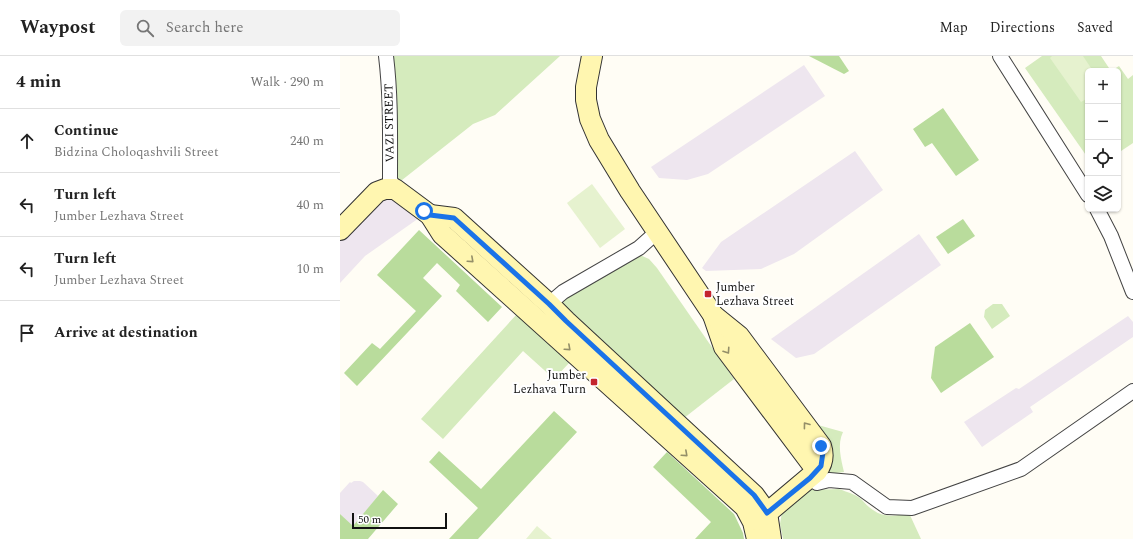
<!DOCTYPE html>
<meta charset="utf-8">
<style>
body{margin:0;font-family:Spectral,serif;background:#f2f2f2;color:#222}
.controls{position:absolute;right:12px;top:12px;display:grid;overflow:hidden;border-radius:6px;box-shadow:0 1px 3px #0004}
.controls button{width:36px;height:36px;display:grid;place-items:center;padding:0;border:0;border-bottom:1px solid #e0e0e0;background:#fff;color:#222;font:20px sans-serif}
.scale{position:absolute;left:12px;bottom:10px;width:95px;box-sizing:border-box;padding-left:4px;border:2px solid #111;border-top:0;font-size:11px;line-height:14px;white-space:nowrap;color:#111;-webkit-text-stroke:3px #fff;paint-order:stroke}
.stop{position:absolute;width:12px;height:12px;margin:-9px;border:3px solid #1a73e8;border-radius:50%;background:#fff}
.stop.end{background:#1a73e8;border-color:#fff;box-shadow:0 1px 4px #0008}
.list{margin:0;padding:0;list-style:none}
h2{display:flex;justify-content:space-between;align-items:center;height:52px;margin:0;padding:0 16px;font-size:17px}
h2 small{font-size:13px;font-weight:400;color:#767676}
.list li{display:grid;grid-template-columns:26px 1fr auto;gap:12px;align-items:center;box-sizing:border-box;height:64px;padding:0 16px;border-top:1px solid #e0e0e0}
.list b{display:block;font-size:15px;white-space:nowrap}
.list p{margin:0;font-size:13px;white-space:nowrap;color:#767676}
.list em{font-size:13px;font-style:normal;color:#767676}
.icon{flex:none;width:22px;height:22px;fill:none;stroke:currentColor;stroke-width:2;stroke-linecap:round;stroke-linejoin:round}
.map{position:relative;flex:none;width:793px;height:483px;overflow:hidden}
header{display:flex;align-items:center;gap:24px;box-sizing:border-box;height:56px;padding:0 20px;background:#fff;border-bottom:1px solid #e0e0e0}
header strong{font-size:19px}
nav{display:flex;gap:22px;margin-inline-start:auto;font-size:14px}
.search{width:280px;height:36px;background:#f2f2f2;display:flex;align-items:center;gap:10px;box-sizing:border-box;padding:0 14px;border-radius:6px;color:#767676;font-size:15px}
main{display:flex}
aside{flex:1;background:#fff}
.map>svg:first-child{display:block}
.industrial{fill:#eee6ef}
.green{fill:#d5ebbd}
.forest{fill:#b9dc9c}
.pitch{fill:#e6f2cf}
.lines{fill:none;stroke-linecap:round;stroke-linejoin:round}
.street-casing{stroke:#444;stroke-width:16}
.secondary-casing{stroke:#333;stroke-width:22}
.street{stroke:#fff;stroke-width:14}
.secondary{stroke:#fff6b0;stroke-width:20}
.oneway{stroke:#948f68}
.route{stroke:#1a73e8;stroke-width:5}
.poi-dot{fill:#c4262e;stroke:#fff;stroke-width:1.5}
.labels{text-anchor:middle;stroke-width:4;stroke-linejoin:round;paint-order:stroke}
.street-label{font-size:12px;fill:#111;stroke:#fff}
.poi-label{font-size:12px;fill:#111;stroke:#fff;text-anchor:start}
</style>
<header>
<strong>Waypost</strong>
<div class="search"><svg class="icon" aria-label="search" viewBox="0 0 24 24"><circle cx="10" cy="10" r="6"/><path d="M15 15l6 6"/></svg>Search here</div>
<nav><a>Map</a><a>Directions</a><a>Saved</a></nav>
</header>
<main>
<aside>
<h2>4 min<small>Walk · 290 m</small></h2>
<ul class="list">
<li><svg class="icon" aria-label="ahead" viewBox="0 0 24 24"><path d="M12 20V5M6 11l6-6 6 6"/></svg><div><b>Continue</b><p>Bidzina Choloqashvili Street</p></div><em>240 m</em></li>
<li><svg class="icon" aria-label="left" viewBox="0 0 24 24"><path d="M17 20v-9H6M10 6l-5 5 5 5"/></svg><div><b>Turn left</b><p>Jumber Lezhava Street</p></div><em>40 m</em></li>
<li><svg class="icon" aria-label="left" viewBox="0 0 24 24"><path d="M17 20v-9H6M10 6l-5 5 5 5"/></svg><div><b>Turn left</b><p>Jumber Lezhava Street</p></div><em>10 m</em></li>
<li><svg class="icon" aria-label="arrive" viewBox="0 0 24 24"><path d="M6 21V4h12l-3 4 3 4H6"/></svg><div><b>Arrive at destination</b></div></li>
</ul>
</aside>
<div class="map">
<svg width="793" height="483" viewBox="0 0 793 483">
<rect width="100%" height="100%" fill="#fffdf5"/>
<g class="industrial">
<path d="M464,9L485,40L368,118L347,124L319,122L311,111Z"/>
<path d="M515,95L543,134L454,198L421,213L366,215L362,212L381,186Z"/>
<path d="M55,142L79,162L25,200L0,227V184L39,144Z"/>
<path d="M579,178L601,209L474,298L456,302L431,283Z"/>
<path d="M788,260L793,266V281L690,351L693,356L642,391L624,366L676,332L679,333Z"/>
<path d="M14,425H20L23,426L38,440L13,471L0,458V437L10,426L11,427Z"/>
</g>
<g class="green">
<path d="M48,0H220L155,59L133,68L57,128Z"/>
<path d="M702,0H761L771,15L779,10L788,23L793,19V87L778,97V15H748V102L685,12Z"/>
<path d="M300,199L309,203L317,212L394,323L344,362L221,249L229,238Z"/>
<path d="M653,248H662L670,260L652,273L644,261L645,254Z"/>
<path d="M177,258L230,306L214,323L183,295L103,383L81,363Z"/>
<path d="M478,369L503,376C497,388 501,403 504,416L496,417L487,421C496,401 483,386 473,370Z"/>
<path d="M499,433C507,436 515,438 521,443C525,447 528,451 533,454C544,462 556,460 569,457L581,483H443L440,468L442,456L469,434Z"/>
</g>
<g class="forest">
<path d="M469,0H499L509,15L504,18Z"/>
<path d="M603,52L639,104L616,120L592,87L585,91L573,73Z"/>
<path d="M623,163L635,180L608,198L596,181Z"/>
<path d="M79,174L162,251L148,266L116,235L120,229L97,207L83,222L102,240L17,330L4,317L32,287L40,293L76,255L37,219Z"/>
<path d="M630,267L654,301L601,337L591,322L595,291Z"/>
<path d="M214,355L237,376L138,483H109L138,452L89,406L99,395L141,433Z"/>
<path d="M327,396L394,458L403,477L404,483H355L371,466L313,411Z"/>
<path d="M43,434L58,448L28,483H0V458L13,470Z"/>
</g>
<g class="pitch">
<path d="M712,0H743L753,15H748V42L741,46L710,2Z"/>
<path d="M252,128L285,173L260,192L227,147Z"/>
<path d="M197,470L212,483H186Z"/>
</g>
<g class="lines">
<defs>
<g id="street">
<path d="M46,0C51,41 50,82 50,124L55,133"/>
<path d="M660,0L748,139"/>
<path d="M757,153L771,180L793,236"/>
<path d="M209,248L223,236L299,192L317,176"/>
<path d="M470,422L477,427L489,424L512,426L547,451L572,452L681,413L793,335"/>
</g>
<g id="secondary">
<path d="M252,0L246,31V44L250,63L259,84L290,135L373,259L384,291L477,415"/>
<path d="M90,159L114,162L209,248L226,265L414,439L427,457L431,483"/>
<path d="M0,174L37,136L45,133H55L90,159L102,178L405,451L413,466L417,483"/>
<path d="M373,259L399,280L481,390C484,399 483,407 477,415L427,457L416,464"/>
</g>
</defs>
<use href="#street" class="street-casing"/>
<use href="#secondary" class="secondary-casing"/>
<use href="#street" class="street"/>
<use href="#secondary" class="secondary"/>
</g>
<defs><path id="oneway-chevron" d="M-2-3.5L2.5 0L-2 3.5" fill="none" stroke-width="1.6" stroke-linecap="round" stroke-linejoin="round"/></defs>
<g class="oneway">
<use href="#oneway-chevron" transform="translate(131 204) rotate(42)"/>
<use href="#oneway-chevron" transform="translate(228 292) rotate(42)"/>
<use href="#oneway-chevron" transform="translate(387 295) rotate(56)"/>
<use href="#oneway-chevron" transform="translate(466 369) rotate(-127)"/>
<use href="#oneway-chevron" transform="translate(345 398) rotate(42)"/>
</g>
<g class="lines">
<path class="route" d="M84,155L90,159L114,162L209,248L226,265L414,439L427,457L470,422L481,410L483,396L481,390"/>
</g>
<g class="poi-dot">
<rect x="364" y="234" width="8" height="8" rx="2"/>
<rect x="250" y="322" width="8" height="8" rx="2"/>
</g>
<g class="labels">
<g class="street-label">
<text transform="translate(49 67) rotate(-91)" y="4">VAZI STREET</text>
</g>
<g class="poi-label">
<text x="376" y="235">Jumber<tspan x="376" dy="14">Lezhava Street</tspan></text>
<text x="246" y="323" text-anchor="end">Jumber<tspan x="246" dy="14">Lezhava Turn</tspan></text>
</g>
</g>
</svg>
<div class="controls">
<button>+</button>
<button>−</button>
<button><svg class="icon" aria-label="locate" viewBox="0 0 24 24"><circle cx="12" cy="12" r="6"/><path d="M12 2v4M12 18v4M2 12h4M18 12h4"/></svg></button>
<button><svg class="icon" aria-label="layers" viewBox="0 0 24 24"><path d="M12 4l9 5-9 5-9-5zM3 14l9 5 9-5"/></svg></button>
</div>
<div class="scale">50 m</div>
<div class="stop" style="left:84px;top:155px"></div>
<div class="stop end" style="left:481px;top:390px"></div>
</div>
</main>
